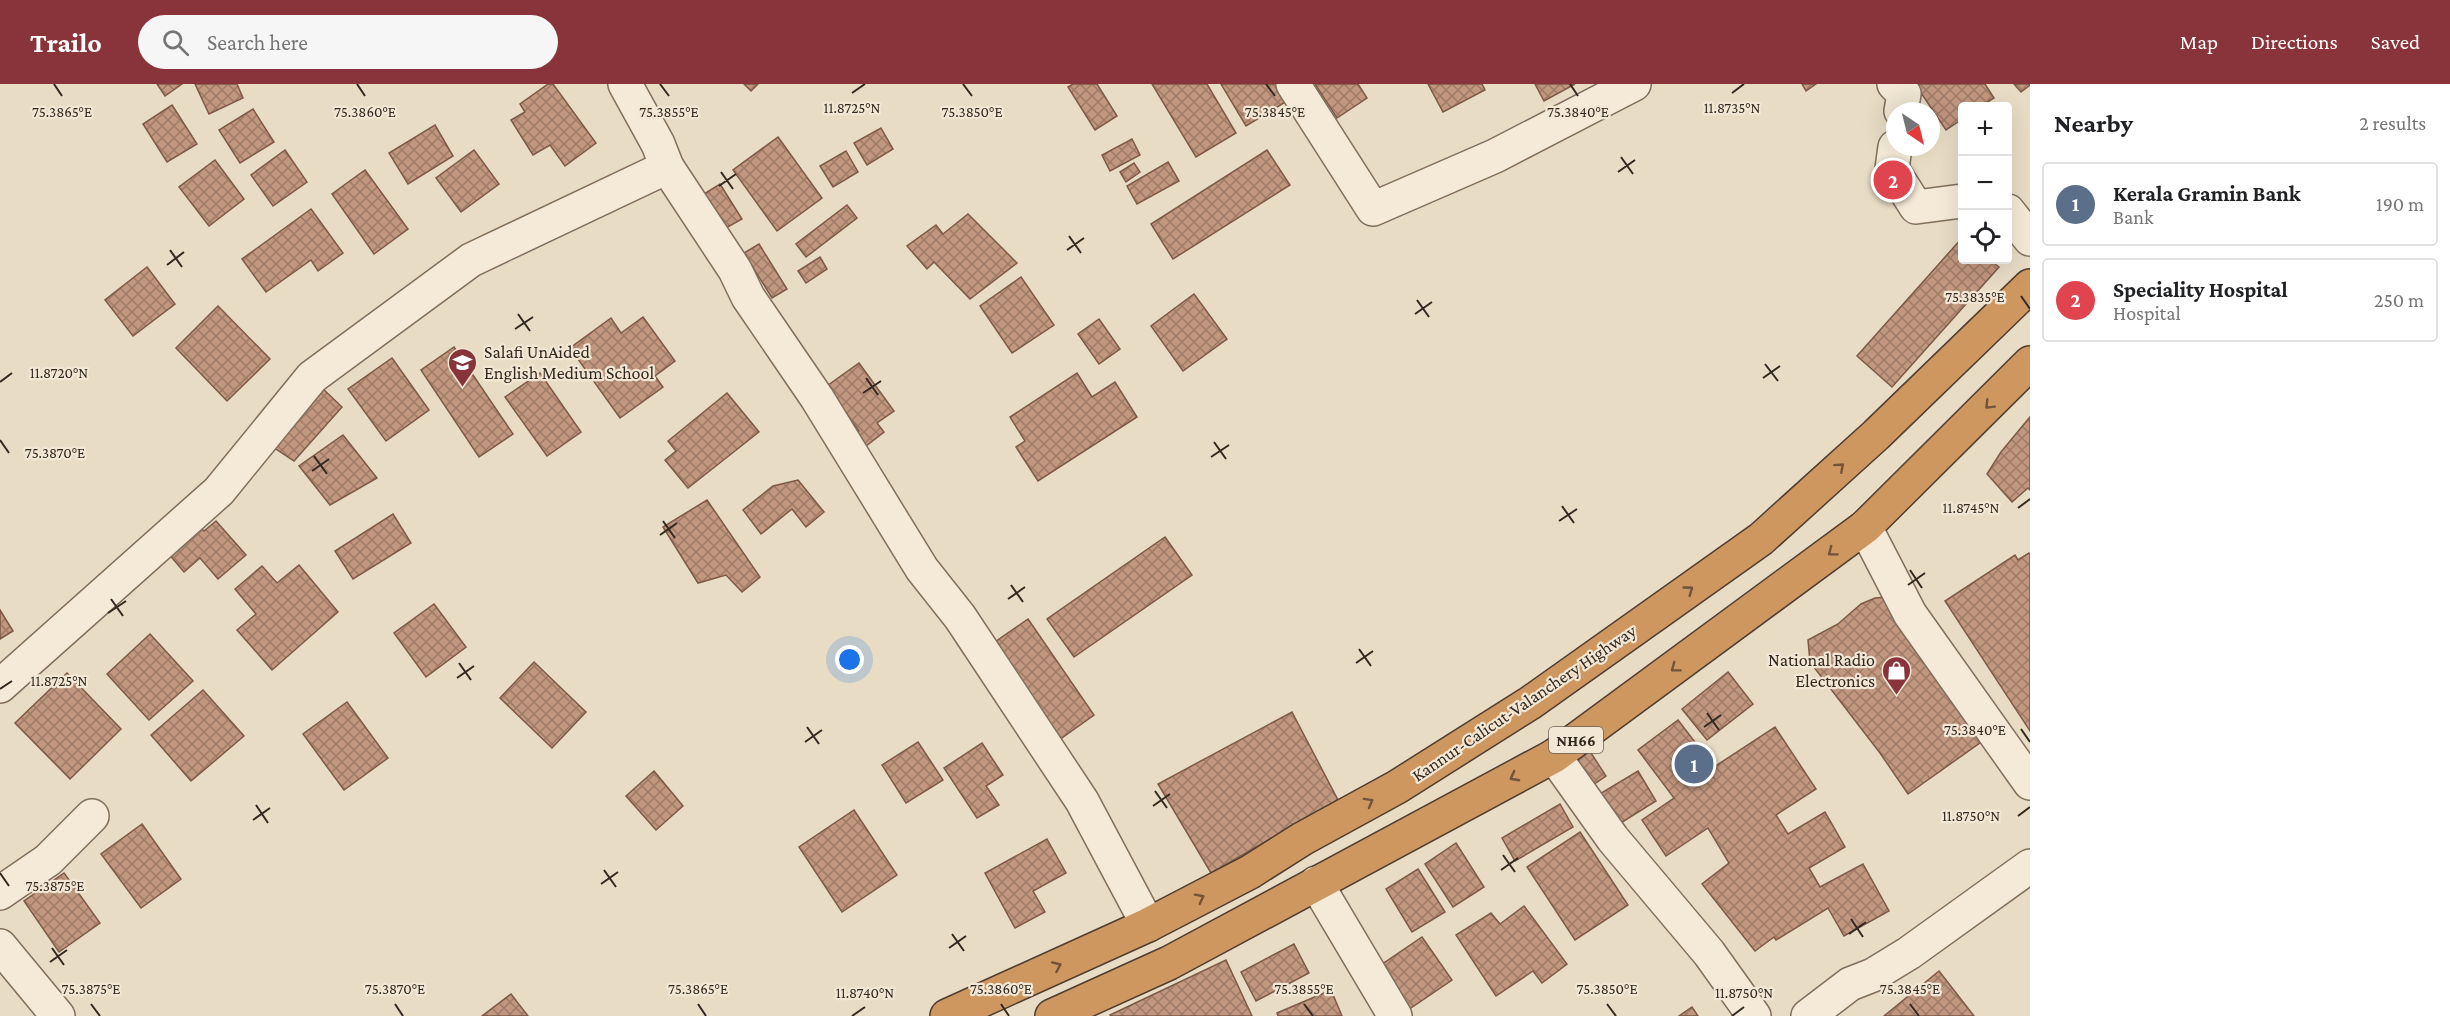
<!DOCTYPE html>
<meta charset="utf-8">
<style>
body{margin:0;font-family:"Crimson Pro",serif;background:#f6f6f6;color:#202124}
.controls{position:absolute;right:18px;top:18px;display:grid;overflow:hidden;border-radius:6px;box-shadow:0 6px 24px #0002}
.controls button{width:54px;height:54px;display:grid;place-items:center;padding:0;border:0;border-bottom:2px solid #e0e0e0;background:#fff;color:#202124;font:30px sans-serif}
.compass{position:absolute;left:1886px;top:18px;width:54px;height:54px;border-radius:50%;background:#fff;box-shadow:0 6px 24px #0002;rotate:145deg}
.you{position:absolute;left:850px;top:576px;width:21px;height:21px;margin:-15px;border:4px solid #fff;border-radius:50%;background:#1a73e8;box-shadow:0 0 0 9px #1a73e833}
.badge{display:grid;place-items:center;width:39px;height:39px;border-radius:50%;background:#89343a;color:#fff;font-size:20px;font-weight:700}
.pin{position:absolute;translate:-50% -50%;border:3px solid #fff;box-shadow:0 2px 6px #0006}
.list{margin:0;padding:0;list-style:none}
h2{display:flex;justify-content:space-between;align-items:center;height:78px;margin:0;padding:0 24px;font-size:26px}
h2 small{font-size:20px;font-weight:400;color:#757577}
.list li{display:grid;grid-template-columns:39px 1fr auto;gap:18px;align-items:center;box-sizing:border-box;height:84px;margin:0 12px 12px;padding:0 12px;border:2px solid #e0e0e0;border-radius:6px}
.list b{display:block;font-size:22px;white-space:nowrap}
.list p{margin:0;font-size:20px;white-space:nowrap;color:#757577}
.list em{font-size:20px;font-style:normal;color:#757577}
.icon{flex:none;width:33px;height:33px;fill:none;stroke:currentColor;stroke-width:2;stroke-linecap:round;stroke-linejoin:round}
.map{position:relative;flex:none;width:2030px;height:932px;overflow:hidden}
header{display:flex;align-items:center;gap:36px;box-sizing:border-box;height:84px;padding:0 30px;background:#89343a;color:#fff}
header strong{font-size:28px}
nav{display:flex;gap:33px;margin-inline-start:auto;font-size:21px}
.search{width:420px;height:54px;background:#f6f6f6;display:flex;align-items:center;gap:15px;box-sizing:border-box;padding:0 21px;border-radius:33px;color:#757577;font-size:22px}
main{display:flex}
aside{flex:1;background:#fff}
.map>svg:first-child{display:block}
.building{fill:url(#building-cross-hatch);stroke:#7e5946;stroke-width:1.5}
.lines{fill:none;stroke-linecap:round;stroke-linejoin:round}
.minor-casing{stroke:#816e5d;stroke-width:36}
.highway-casing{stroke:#503d31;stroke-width:36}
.minor{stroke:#f4ead7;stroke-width:33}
.highway{stroke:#ce975f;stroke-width:33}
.oneway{stroke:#715439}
.ticks{fill:none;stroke:#33281f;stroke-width:2}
.labels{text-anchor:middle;stroke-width:4.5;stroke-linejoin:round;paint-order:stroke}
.shield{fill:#f1e7d4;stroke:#6c6155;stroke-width:1.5}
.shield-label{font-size:16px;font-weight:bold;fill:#33281f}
.poi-label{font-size:18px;fill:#33281f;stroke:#f1e7d4;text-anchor:start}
.street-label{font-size:18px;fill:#33281f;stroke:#f1e7d4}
.ticks-label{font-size:15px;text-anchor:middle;fill:#33281f;stroke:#f1e7d4;stroke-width:4.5;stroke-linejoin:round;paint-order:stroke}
</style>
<header>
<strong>Trailo</strong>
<div class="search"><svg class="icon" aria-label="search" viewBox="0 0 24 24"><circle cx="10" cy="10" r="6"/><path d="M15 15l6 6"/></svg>Search here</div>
<nav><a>Map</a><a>Directions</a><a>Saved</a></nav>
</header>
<main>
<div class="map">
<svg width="2030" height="932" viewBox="0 0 2030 932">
<defs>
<pattern id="building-cross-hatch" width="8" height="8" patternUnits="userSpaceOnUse" patternTransform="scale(1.5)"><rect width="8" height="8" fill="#c2977f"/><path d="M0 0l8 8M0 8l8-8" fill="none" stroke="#9e7b67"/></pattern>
</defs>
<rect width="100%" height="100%" fill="#e8dcc5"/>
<g class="building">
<path d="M157,0H182L165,12Z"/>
<path d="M195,0H237L243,14L209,30Z"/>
<path d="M548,0H553L596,59L565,82L550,61L533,71L511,36L525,28L520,20Z"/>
<path d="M744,0H758L751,7Z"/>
<path d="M1073,0H1097L1117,32L1095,46L1068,3Z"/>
<path d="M1152,0H1207L1236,49L1196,73Z"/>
<path d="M1221,0H1277L1287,17L1246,42Z"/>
<path d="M1315,0H1358L1367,14L1337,34Z"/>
<path d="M1428,0H1482L1485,6L1443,28Z"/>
<path d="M1535,0H1575L1544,17Z"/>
<path d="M1802,0H1816L1806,7Z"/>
<path d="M1915,0H1985L1994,14L1981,22H1962V35L1946,46Z"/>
<path d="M2014,0H2030V1L2021,8Z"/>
<path d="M172,21L197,60L167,78L143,40Z"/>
<path d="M253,25L274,58L240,79L219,46Z"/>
<path d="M435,41L453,72L408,100L389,69Z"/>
<path d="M881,44L893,65L867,81L854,59Z"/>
<path d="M778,53L822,114L777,147L733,86Z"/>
<path d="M1132,55L1140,71L1110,87L1102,71Z"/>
<path d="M285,66L307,98L273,122L251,91Z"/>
<path d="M474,66L499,100L461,128L436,94Z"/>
<path d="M1267,66L1290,101L1173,175L1151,140Z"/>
<path d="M846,67L858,88L833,103L820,82Z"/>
<path d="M215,76L244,115L209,142L179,103Z"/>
<path d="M1168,78L1179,97L1137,120L1127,102Z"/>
<path d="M1134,79L1140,88L1126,98L1120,88Z"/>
<path d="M365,86L408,145L374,170L332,110Z"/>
<path d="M720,100L742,135L726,144L704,110Z"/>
<path d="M847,121L857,134L806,173L796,160Z"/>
<path d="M311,125L343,169L318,187L311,176L266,208L242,175Z"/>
<path d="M968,130L1017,179L970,215L934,178L927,185L907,162L936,141L943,150Z"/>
<path d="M1962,154V176H1990L1999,183L1892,303L1857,272Z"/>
<path d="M759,160L787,205L772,214L744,169Z"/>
<path d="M820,173L827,185L806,199L798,187Z"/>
<path d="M147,183L175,220L133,252L105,216Z"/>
<path d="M1021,193L1054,241L1012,269L980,222Z"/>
<path d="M1194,210L1227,255L1183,287L1151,242Z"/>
<path d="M218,222L270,275L227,317L176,264Z"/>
<path d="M643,233L675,277L655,292L663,303L620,334L570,264L611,234L621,249Z"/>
<path d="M1099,235L1120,265L1099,280L1078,250Z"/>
<path d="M454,263L513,350L479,373L421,286Z"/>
<path d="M392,274L429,326L386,357L348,305Z"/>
<path d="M859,279L894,327L877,339L884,348L866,362L856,349L859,347L827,302Z"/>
<path d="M540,289L581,348L547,372L505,313Z"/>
<path d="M1077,289L1092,313L1115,298L1137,333L1038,397L1016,363L1025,357L1010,333Z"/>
<path d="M321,303L342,323L294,377L270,361Z"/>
<path d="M727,309L759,348L688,404L665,376L676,367L668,357Z"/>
<path d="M2030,333V406L2028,404L2012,418L1987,390L2001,368Z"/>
<path d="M343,351L377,394L330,421L299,382Z"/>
<path d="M798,396L824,428L806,443L792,425L761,450L743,426L773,402Z"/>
<path d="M707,416L760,493L742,508L726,491L698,499L663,443Z"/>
<path d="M393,430L411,459L353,495L335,467Z"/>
<path d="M216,437L246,471L218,495L200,474L184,488L168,469L199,442L204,447Z"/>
<path d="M1165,453L1192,491L1074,573L1047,535Z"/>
<path d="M2029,469L2030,470V647L1945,517L2015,471L2018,476Z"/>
<path d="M299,481L338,528L272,586L237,546L256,530L235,505L262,482L277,499Z"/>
<path d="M1887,513L1984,656L1908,710L1880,669L1810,578L1808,556L1838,540L1861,520L1875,514Z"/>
<path d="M434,520L466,563L426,593L394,549Z"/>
<path d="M0,526L13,547L0,555Z"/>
<path d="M1028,535L1094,631L1059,656L992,560Z"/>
<path d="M150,550L193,597L149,636L107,590Z"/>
<path d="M534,578L586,628L552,664L500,614Z"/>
<path d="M1728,588L1753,620L1707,656L1682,625Z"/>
<path d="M67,589L121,645L70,695L15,639Z"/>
<path d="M203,606L244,652L191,697L151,651Z"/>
<path d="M347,618L388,674L344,706L303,650Z"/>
<path d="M1292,628L1338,716L1211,789L1158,700Z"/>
<path d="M1678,636L1714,683L1775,643L1816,705L1776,731L1788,750L1825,728L1845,763L1809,784L1820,803L1863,780L1889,827L1844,852L1828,824L1776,856L1774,853L1755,867L1702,800L1729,779L1708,744L1666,772L1642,736L1674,714L1638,666Z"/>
<path d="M918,658L943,696L906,719L882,681Z"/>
<path d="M982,659L1003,691L986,702L999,721L977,734L944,684Z"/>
<path d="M1589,666L1606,692L1587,705L1570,680Z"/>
<path d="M654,687L683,722L656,746L626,712Z"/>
<path d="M1638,687L1656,717L1616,742L1598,711Z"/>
<path d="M1560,720L1573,743L1515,777L1502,754Z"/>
<path d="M854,726L897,791L842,828L799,763Z"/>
<path d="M142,740L181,795L141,824L101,770Z"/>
<path d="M1580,748L1628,821L1575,856L1527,783Z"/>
<path d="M1047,755L1066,789L1033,807L1045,828L1015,844L985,789Z"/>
<path d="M1456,759L1484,803L1453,823L1425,780Z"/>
<path d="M1418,785L1445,828L1412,848L1386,805Z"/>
<path d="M64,789L100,839L59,868L24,817Z"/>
<path d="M1524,822L1567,880L1542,899L1533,887L1496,912L1456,851L1491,829L1500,840Z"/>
<path d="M1422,853L1452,896L1405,928L1375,885Z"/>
<path d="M1294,860L1309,889L1256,917L1241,888Z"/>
<path d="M1226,876L1252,932H1111L1110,931Z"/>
<path d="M1939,887L1974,932H1884Z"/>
<path d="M1331,906L1342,932H1278L1277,929Z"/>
<path d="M511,910L528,932H482Z"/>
<path d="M1692,923L1698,932H1679Z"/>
</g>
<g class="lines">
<defs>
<g id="minor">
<path d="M625,0L658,60L667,83L735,186L748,213L817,314L922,485L960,533L1082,717L1148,841"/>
<path d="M1293,0L1373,125L1495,72L1634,0"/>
<path d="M1894,0L1904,10L1901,27"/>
<path d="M1895,63L1892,85L1916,123L1962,117"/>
<path d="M2008,127L2030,155"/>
<path d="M1865,443L1910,530L2030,699"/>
<path d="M0,602L219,407L312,293L471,176L667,83"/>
<path d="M1554,672L1613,755L1709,869L1754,932"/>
<path d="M1316,799L1395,932"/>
<path d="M0,809L48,776L92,732"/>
<path d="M0,862L58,932"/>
<path d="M1808,932L1850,900L1873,891L1909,869L2030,782"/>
</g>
<g id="highway">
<path d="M947,932L1148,841L1250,788L1302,755L1397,703L1530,619L1761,455L1876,351L2030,202"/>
<path d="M1052,932L1169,879L1554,672L1865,443L2030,279"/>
</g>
</defs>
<use href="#minor" class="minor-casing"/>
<use href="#highway" class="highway-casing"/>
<use href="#minor" class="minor"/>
<use href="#highway" class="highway"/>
</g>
<defs><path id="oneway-chevron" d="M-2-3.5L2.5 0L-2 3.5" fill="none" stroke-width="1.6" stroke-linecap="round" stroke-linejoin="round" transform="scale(1.5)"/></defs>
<g class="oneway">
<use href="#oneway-chevron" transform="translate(1989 321) rotate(135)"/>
<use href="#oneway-chevron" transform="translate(1840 383) rotate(-42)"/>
<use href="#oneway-chevron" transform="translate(1832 468) rotate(143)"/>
<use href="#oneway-chevron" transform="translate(1689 506) rotate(-36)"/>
<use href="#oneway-chevron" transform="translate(1675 584) rotate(143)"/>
<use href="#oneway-chevron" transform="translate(1514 693) rotate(152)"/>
<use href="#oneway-chevron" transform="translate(1369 718) rotate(-29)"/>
<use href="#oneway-chevron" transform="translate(1200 814) rotate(-27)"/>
<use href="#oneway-chevron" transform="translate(1057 882) rotate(-24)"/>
</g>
<path class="ticks" d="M54,0L62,12M357,0L365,12M660,0L669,12M963,0L972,12M1266,0L1275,12M1570,0L1578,12M852,9L865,0M1732,9L1744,0M1621,73L1633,90M721,88L733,105M1618,88L1635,76M719,102L736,90M1069,152L1081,169M170,166L182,183M1067,166L1084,154M167,181L184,168M2021,212L2030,225M1417,216L1429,233M518,230L530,247M1415,230L1432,218M515,245L533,233M1765,280L1778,297M866,294L878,311M1763,294L1780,282M0,298L12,289M863,309L881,297M0,356L9,369M1214,358L1226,375M314,372L327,390M1211,373L1229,361M312,387L329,375M1562,422L1574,439M2018,424L2030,415M663,437L675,454M1559,437L1577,425M660,451L677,439M1910,486L1922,504M1011,501L1023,518M1908,501L1925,489M111,515L123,532M1008,515L1025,503M108,529L126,517M1359,565L1371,582M459,579L471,596M1356,579L1373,567M457,594L474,582M0,605L12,597M1707,629L1719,646M807,643L819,660M1704,643L1721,631M2021,645L2030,658M805,658L822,646M1155,707L1167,724M256,721L268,739M1153,722L1170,710M2018,732L2030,723M253,736L270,724M1503,771L1515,788M604,786L616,803M1501,786L1518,774M0,789L9,802M601,800L618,788M1851,835L1863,853M952,850L964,867M1849,850L1866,838M52,864L64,881M949,864L966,852M50,878L67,866M91,920L100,932M395,920L403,932M698,920L706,932M1001,920L1009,932M1304,920L1313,932M1607,920L1616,932M1910,920L1919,932M852,932L865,923M1732,932L1744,923"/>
<defs>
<symbol id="school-pin" viewBox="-11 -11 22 30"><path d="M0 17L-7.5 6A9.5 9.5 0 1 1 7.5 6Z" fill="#89343a" stroke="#f1e7d4"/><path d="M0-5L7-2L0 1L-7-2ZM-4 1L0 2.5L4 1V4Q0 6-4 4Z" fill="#fff"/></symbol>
<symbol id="shop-pin" viewBox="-11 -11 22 30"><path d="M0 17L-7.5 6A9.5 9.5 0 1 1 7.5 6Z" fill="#89343a" stroke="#f1e7d4"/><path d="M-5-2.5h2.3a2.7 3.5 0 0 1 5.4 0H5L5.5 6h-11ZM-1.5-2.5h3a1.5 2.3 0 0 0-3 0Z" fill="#fff"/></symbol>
</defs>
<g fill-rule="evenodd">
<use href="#school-pin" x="446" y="262" width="33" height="45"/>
<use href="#shop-pin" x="1880" y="570" width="33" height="45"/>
</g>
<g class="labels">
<rect class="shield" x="1549" y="643" width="54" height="26" rx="4.5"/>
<g class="shield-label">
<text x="1576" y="662">NH66</text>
</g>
<g class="poi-label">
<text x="484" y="274">Salafi UnAided<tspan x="484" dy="21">English Medium School</tspan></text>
<text x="1875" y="582" text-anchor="end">National Radio<tspan x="1875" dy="21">Electronics</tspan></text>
</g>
<g class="street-label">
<text transform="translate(1524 619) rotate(-34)" y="6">Kannur-Calicut-Valanchery Highway</text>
</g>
</g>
<g class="ticks-label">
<text x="852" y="29">11.8725°N</text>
<text x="1732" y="29">11.8735°N</text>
<text x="62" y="33">75.3865°E</text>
<text x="365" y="33">75.3860°E</text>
<text x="669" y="33">75.3855°E</text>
<text x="972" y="33">75.3850°E</text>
<text x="1578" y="33">75.3840°E</text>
<text x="1275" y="33">75.3845°E</text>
<text x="1975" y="218">75.3835°E</text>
<text x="59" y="294">11.8720°N</text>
<text x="55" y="374">75.3870°E</text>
<text x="1971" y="429">11.8745°N</text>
<text x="59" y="602">11.8725°N</text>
<text x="1975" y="651">75.3840°E</text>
<text x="1971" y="737">11.8750°N</text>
<text x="55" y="807">75.3875°E</text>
<text x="91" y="910">75.3875°E</text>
<text x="395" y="910">75.3870°E</text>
<text x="698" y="910">75.3865°E</text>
<text x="1001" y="910">75.3860°E</text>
<text x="1304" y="910">75.3855°E</text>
<text x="1607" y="910">75.3850°E</text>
<text x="1910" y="910">75.3845°E</text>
<text x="865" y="914">11.8740°N</text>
<text x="1744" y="914">11.8750°N</text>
</g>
</svg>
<div class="controls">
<button>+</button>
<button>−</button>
<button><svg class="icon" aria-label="locate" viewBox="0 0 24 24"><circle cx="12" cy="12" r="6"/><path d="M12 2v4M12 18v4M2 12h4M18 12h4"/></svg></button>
</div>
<svg class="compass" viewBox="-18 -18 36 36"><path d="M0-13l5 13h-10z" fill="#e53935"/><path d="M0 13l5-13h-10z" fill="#757577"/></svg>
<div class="you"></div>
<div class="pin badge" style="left:1694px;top:680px;background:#5c6f8a">1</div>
<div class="pin badge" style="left:1893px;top:96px;background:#e0444e">2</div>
</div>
<aside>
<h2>Nearby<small>2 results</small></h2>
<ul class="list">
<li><span class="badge" style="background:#5c6f8a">1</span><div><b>Kerala Gramin Bank</b><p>Bank</p></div><em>190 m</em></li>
<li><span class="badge" style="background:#e0444e">2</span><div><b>Speciality Hospital</b><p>Hospital</p></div><em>250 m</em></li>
</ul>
</aside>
</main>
